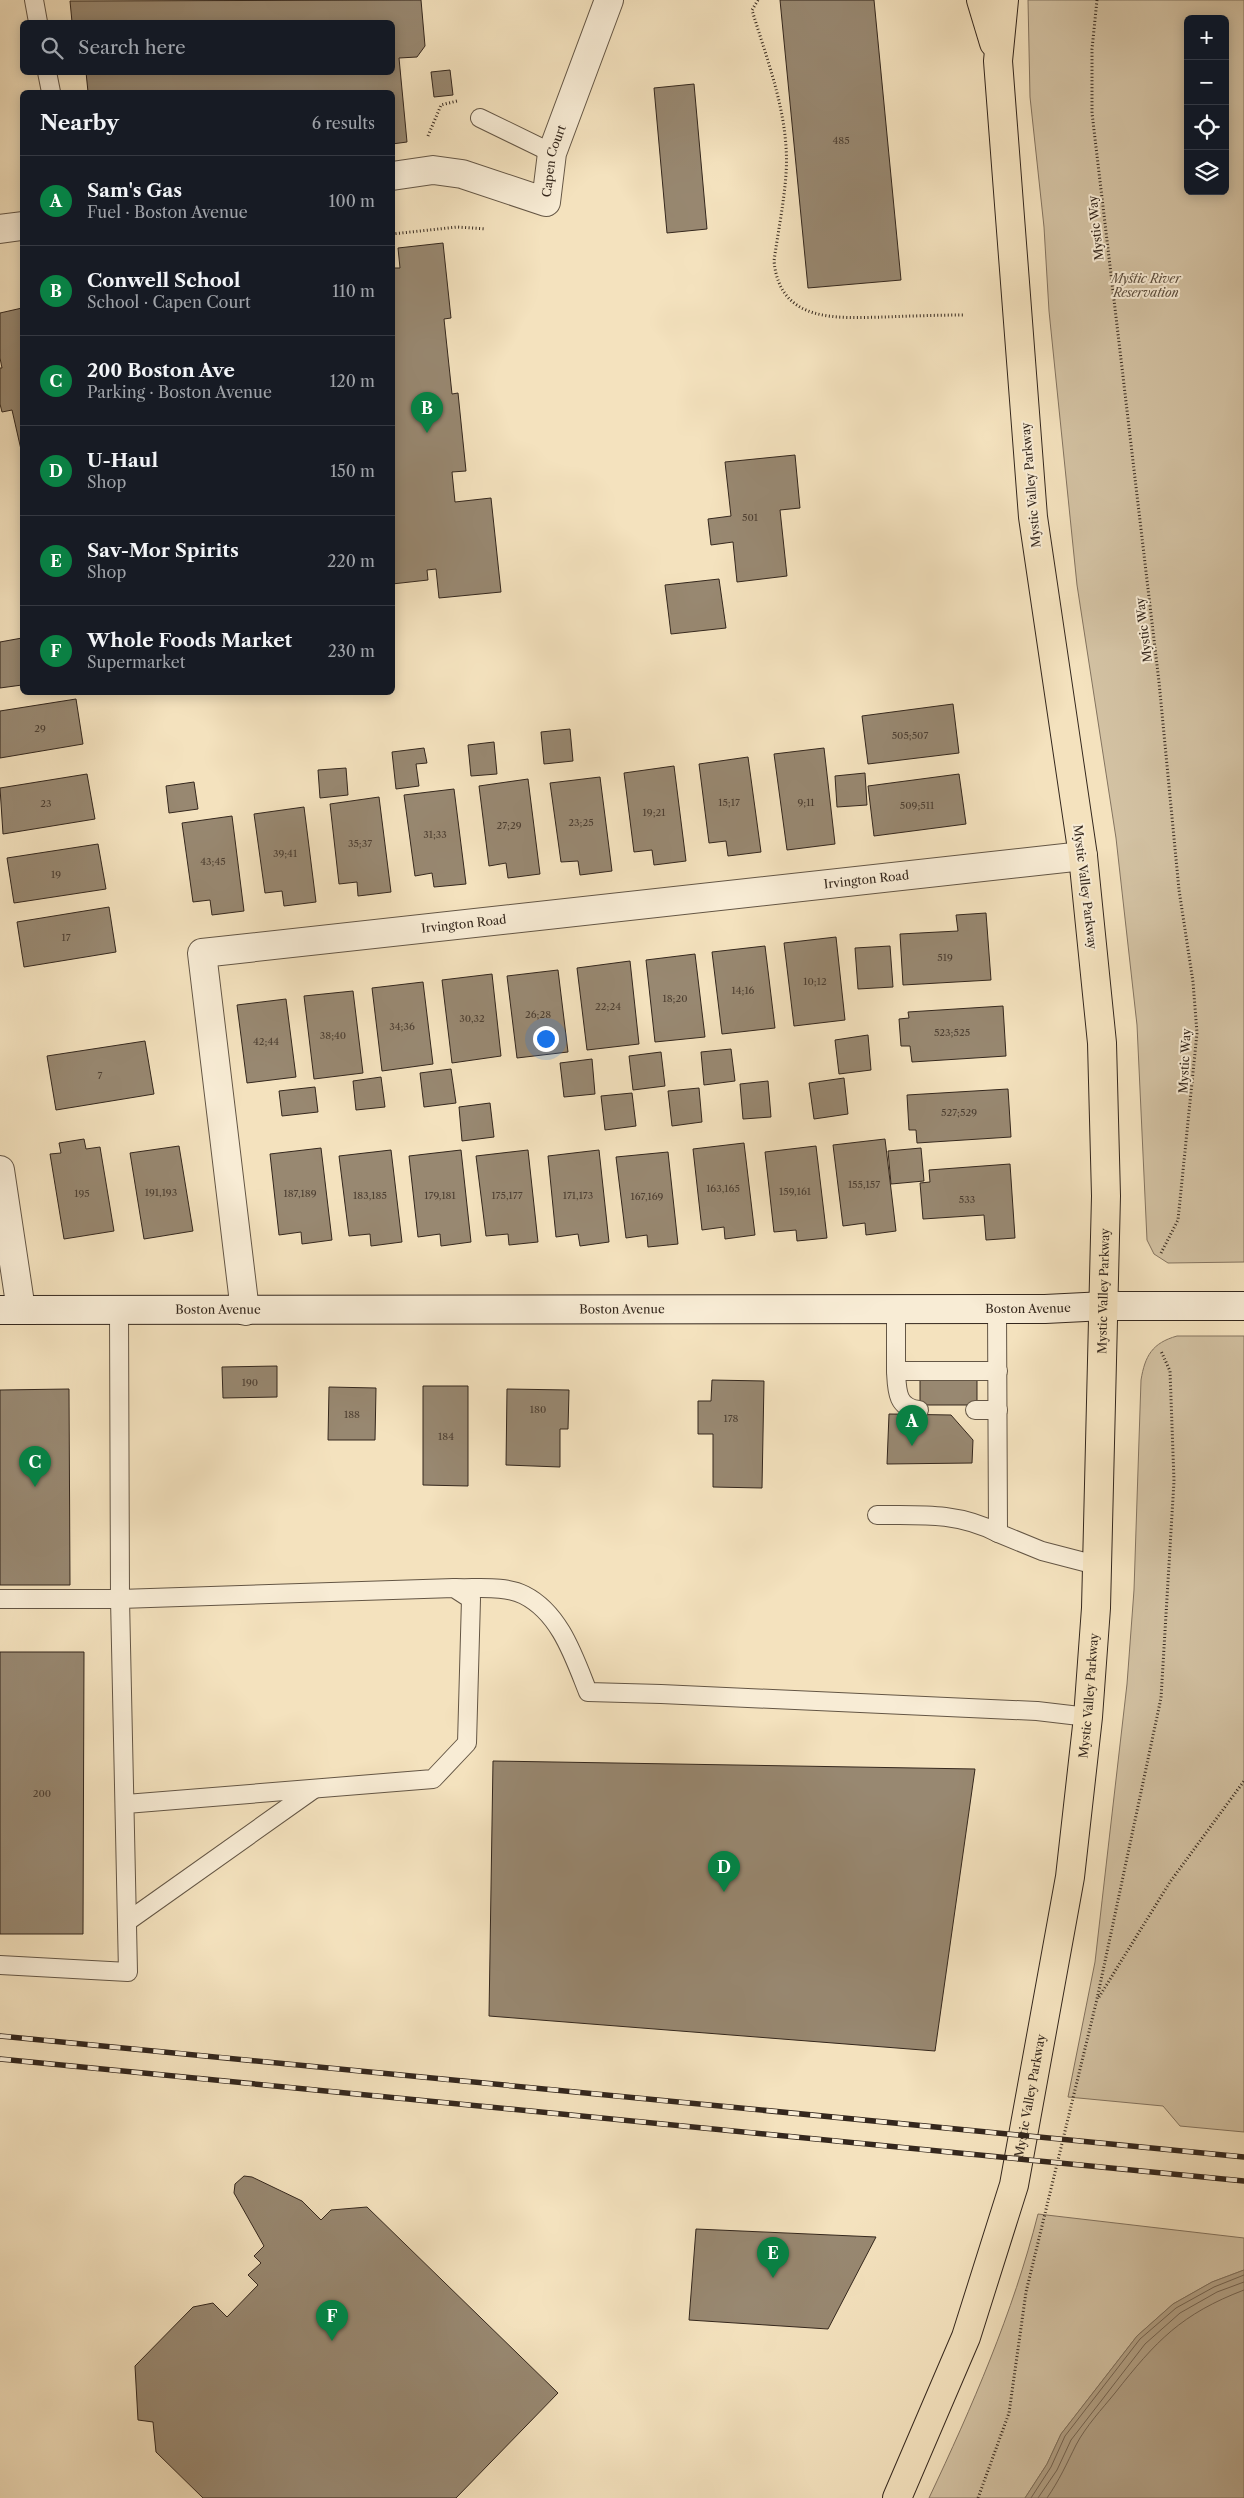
<!DOCTYPE html>
<meta charset="utf-8">
<style>
body{margin:0;font-family:"Libre Caslon Text",serif;background:#20242c;color:#f1f3f6}
.controls{position:absolute;right:15px;top:15px;display:grid;overflow:hidden;border-radius:8px;box-shadow:0 2px 12px #0003}
.controls button{width:45px;height:45px;display:grid;place-items:center;padding:0;border:0;border-bottom:1px solid #363941;background:#171b24;color:#f1f3f6;font:25px sans-serif}
.you{position:absolute;left:545px;top:1038px;width:18px;height:18px;margin:-12px;border:4px solid #fff;border-radius:50%;background:#1a73e8;box-shadow:0 0 0 8px #1a73e833}
.badge{display:grid;place-items:center;width:32px;height:32px;border-radius:50%;background:#0b8043;color:#fff;font-size:16px;font-weight:700}
.pin{position:absolute;translate:-50% -41px;filter:drop-shadow(0 1px 2px #0008)}
.pin::after{content:'';position:absolute;top:26px;width:18px;height:15px;background:inherit;clip-path:polygon(0 0,100% 0,50% 100%)}
.list{margin:0;padding:0;list-style:none}
h2{display:flex;justify-content:space-between;align-items:center;height:65px;margin:0;padding:0 20px;font-size:21px}
h2 small{font-size:16px;font-weight:400;color:#9ea1a6}
.list li{display:grid;grid-template-columns:32px 1fr auto;gap:15px;align-items:center;box-sizing:border-box;height:90px;padding:0 20px;border-top:1px solid #363941}
.list b{display:block;font-size:19px;white-space:nowrap}
.list p{margin:0;font-size:16px;white-space:nowrap;color:#9ea1a6}
.list em{font-size:16px;font-style:normal;color:#9ea1a6}
.icon{flex:none;width:28px;height:28px;fill:none;stroke:currentColor;stroke-width:2;stroke-linecap:round;stroke-linejoin:round}
.map{position:relative;flex:none;width:1244px;height:2498px;overflow:hidden}
.search{position:absolute;background:#171b24;box-shadow:0 2px 12px #0003;left:20px;top:20px;width:375px;height:55px;display:flex;align-items:center;gap:12px;box-sizing:border-box;padding:0 18px;border-radius:8px;color:#9ea1a6;font-size:19px}
.panel{position:absolute;background:#171b24;box-shadow:0 2px 12px #0003;left:20px;top:90px;width:375px;height:605px;border-radius:8px}
.map>svg:first-child{display:block}
.green{fill:#d3c2a3;stroke:#847460;fill-rule:evenodd}
.water{fill:#b3a287;stroke:#80715d}
.lines{fill:none;stroke-linecap:round;stroke-linejoin:round}
.shore{stroke:#746452;stroke-width:1}
.building{fill:#988871;stroke:#34271d}
.lane-casing{stroke:#645645;stroke-width:20}
.street-casing{stroke:#645645;stroke-width:30}
.secondary-casing{stroke:#34271d;stroke-width:30}
.primary-casing{stroke:#34271d;stroke-width:30}
.path{stroke:#34271d;stroke-width:3;stroke-dasharray:1 2.5;stroke-linecap:butt}
.lane{stroke:#f8ecd5;stroke-width:18}
.street{stroke:#f8ecd5;stroke-width:28}
.secondary{stroke:#f8ecd5;stroke-width:28}
.primary{stroke:#f4e2be;stroke-width:28}
.rail-casing{stroke:#34271d;stroke-width:5.5}
.rail{stroke:#f8ecd5;stroke-width:4;stroke-dasharray:11;stroke-linecap:butt}
.labels{text-anchor:middle;stroke-width:4;stroke-linejoin:round;paint-order:stroke}
.number-label{font-size:10px;fill:#4d3f32}
.street-label{font-size:12px;fill:#34271d;stroke:#f8ecd5}
.park-label{font-size:12px;font-style:italic;fill:#5c4e3e;stroke:#f8ecd5}
</style>
<div class="map">
<svg width="1244" height="2498" viewBox="0 0 1244 2498">
<rect width="100%" height="100%" fill="#f4e2be"/>
<filter id="stains"><feTurbulence type="fractalNoise" baseFrequency=".004" numOctaves="4"/><feColorMatrix values="0 0 0 0 .2 0 0 0 0 .09 0 0 0 0 .02 0 0 0 .5 -.17"/></filter>
<radialGradient id="worn" r=".72"><stop offset=".6" stop-color="#630" stop-opacity="0"/><stop offset="1" stop-color="#630" stop-opacity=".3"/></radialGradient>
<g class="green">
<path d="M1028,0H1244V1262L1168,1263L1154,1254L1147,1240L1137,1025L1116,838L1077,585L1049,311L1044,227L1030,97ZM1188,19H1225V191H1188Z"/>
<path d="M1177,1336H1244V2132L1180,2126L1163,2106L1068,2097L1095,1962L1127,1684L1134,1590L1141,1380C1145,1356 1152,1343 1177,1336Z"/>
<path d="M1038,2214L1244,2238V2270L1212,2282L1173,2304L1137,2336L1061,2434L1047,2464L1025,2498H929C972,2407 1013,2313 1038,2214Z"/>
</g>
<path class="water" d="M1244,2270V2498H1025L1047,2464L1061,2434L1137,2336L1173,2304L1212,2282Z"/>
<g class="lines">
<g class="shore">
<path d="M1031,2498L1051,2467L1065,2436L1140,2339L1176,2308L1214,2287L1244,2275"/>
<path d="M1038,2498L1057,2470L1071,2440L1145,2344L1180,2313L1217,2292L1244,2282"/>
<path d="M1047,2498C1059,2481 1067,2463 1076,2445C1086,2426 1102,2409 1115,2393C1156,2341 1181,2314 1244,2290"/>
</g>
</g>
<g class="building">
<path d="M421,0L425,46L417,57L399,58L407,142L392,144V92H88L86,72H392V22H72L70,1Z"/>
<path d="M780,0H874L901,280L808,288Z"/>
<path d="M450,70L453,95L434,97L431,72Z"/>
<path d="M694,84L707,229L667,233L654,88Z"/>
<path d="M443,243L451,318L444,319L452,394L458,393L466,471L452,472L455,502L491,498L501,592L439,598L436,569L427,570L428,580L392,584V268H400L398,248Z"/>
<path d="M22,308V454L12,410L2,412L0,404V368H2L0,358V313Z"/>
<path d="M795,455L800,508L780,510L787,576L737,582L733,542L711,545L708,519L731,516L725,462Z"/>
<path d="M719,579L726,628L671,634L665,585Z"/>
<path d="M22,638V685L0,688V642Z"/>
<path d="M76,699L83,744L0,758V711Z"/>
<path d="M953,704L959,753L868,764L862,716Z"/>
<path d="M570,729L573,761L544,764L541,732Z"/>
<path d="M494,742L497,774L471,776L468,745Z"/>
<path d="M424,748L427,763L416,764L419,786L396,789L392,752Z"/>
<path d="M824,748L835,844L787,850L774,754Z"/>
<path d="M748,757L761,852L728,856L726,841L709,843L699,764Z"/>
<path d="M674,766L686,861L654,865L652,850L634,852L624,773Z"/>
<path d="M346,768L348,795L320,798L318,770Z"/>
<path d="M865,773L867,805L837,807L835,776Z"/>
<path d="M87,774L95,819L3,834L0,788Z"/>
<path d="M959,774L966,824L874,836L868,786Z"/>
<path d="M600,777L612,871L580,875L578,861L561,862L550,783Z"/>
<path d="M528,779L540,874L508,878L506,863L489,866L479,786Z"/>
<path d="M194,782L198,809L169,813L166,786Z"/>
<path d="M454,789L466,884L434,887L432,873L415,876L404,795Z"/>
<path d="M379,797L391,892L358,896L357,882L339,884L330,804Z"/>
<path d="M304,807L316,902L284,906L282,891L265,893L254,814Z"/>
<path d="M232,816L244,911L212,915L210,900L193,902L182,823Z"/>
<path d="M98,844L106,889L14,903L7,858Z"/>
<path d="M109,907L116,952L24,967L17,922Z"/>
<path d="M986,913L991,980L903,985L900,934L958,931L956,915Z"/>
<path d="M836,937L845,1020L794,1026L784,943Z"/>
<path d="M765,946L775,1028L722,1034L712,952Z"/>
<path d="M890,946L893,987L858,989L855,948Z"/>
<path d="M695,954L705,1037L655,1042L646,960Z"/>
<path d="M630,961L639,1044L587,1050L577,968Z"/>
<path d="M558,970L568,1052L517,1058L507,976Z"/>
<path d="M492,974L501,1056L452,1063L442,980Z"/>
<path d="M423,982L433,1064L382,1071L372,988Z"/>
<path d="M353,991L363,1073L314,1079L304,996Z"/>
<path d="M286,999L296,1077L247,1083L237,1005Z"/>
<path d="M1003,1006L1006,1056L912,1062L910,1046H901L899,1019L909,1018L908,1012Z"/>
<path d="M868,1035L871,1070L839,1074L835,1040Z"/>
<path d="M145,1041L154,1094L56,1110L47,1056Z"/>
<path d="M731,1049L735,1081L704,1085L701,1052Z"/>
<path d="M661,1052L665,1086L633,1090L629,1056Z"/>
<path d="M592,1059L595,1094L564,1097L560,1063Z"/>
<path d="M451,1069L456,1103L424,1107L420,1073Z"/>
<path d="M381,1077L385,1107L356,1110L353,1081Z"/>
<path d="M844,1078L848,1114L814,1119L809,1083Z"/>
<path d="M768,1081L771,1117L743,1119L740,1084Z"/>
<path d="M315,1087L318,1112L282,1116L279,1091Z"/>
<path d="M699,1088L702,1122L672,1126L668,1091Z"/>
<path d="M1008,1089L1011,1137L917,1143L916,1130H909L907,1095Z"/>
<path d="M632,1093L636,1126L605,1130L601,1096Z"/>
<path d="M490,1103L494,1137L462,1141L459,1107Z"/>
<path d="M84,1139L86,1149L100,1147L114,1231L64,1239L50,1154L61,1153L59,1143Z"/>
<path d="M885,1139L896,1231L866,1235L865,1223L843,1226L833,1145Z"/>
<path d="M744,1143L755,1235L725,1239L724,1227L702,1230L693,1149Z"/>
<path d="M179,1146L193,1231L144,1239L130,1153Z"/>
<path d="M816,1146L827,1238L797,1241L796,1230L774,1232L765,1152Z"/>
<path d="M321,1148L332,1240L302,1244L301,1232L279,1235L270,1154Z"/>
<path d="M921,1148L924,1181L891,1184L888,1151Z"/>
<path d="M391,1150L402,1242L371,1246L370,1234L349,1236L339,1156Z"/>
<path d="M461,1150L471,1242L441,1246L440,1234L418,1237L409,1156Z"/>
<path d="M528,1150L538,1242L509,1245L508,1234L486,1236L476,1156Z"/>
<path d="M599,1150L609,1242L580,1246L578,1234L556,1237L548,1156Z"/>
<path d="M668,1152L678,1244L648,1247L647,1235L626,1238L616,1157Z"/>
<path d="M1010,1164L1015,1238L986,1240L984,1215L923,1219L920,1183L930,1182L929,1170Z"/>
<path d="M277,1366V1397L223,1398L222,1367Z"/>
<rect x="920" y="1369" width="57" height="36"/>
<path d="M712,1380L764,1381L762,1488L713,1487V1434H698V1401H711Z"/>
<path d="M423,1386H468V1486L423,1485Z"/>
<path d="M329,1387L376,1388L375,1440H328Z"/>
<path d="M69,1389L70,1585H0V1390Z"/>
<path d="M507,1389L569,1390L568,1429H560V1467L506,1465Z"/>
<path d="M889,1414L951,1415L973,1440L972,1463L887,1464Z"/>
<path d="M0,1652H84L83,1934H0Z"/>
<path d="M493,1761L975,1769L935,2051L489,2016Z"/>
<path d="M244,2176L252,2177L302,2201L321,2220L331,2210L367,2207L558,2393L456,2498H203L156,2452L153,2422L138,2420L135,2366L193,2307L213,2303L227,2317L258,2285L248,2275L261,2263L254,2256L264,2246L234,2193L235,2184Z"/>
<path d="M696,2229L876,2237L828,2329L689,2320Z"/>
</g>
<g class="lines">
<defs>
<g id="lane">
<path d="M34,0L38,22"/>
<path d="M47,72L51,92"/>
<path d="M480,118L552,153"/>
<path d="M896,1309V1371H998"/>
<path d="M997,1309L998,1533L1042,1551L1096,1565"/>
<path d="M896,1371C897,1389 896,1408 919,1410"/>
<path d="M975,1410H998"/>
<path d="M877,1515C920,1515 958,1512 998,1533"/>
<path d="M455,1588C476,1589 505,1585 524,1595C560,1613 574,1657 588,1692L661,1694L1037,1711L1088,1717"/>
<path d="M0,1599H120L119,1311"/>
<path d="M128,1921L314,1789"/>
<path d="M0,1965L128,1972L120,1599L454,1588L471,1599L467,1743L433,1779L126,1804"/>
</g>
<g id="street">
<path id="s1" d="M392,176L433,170L462,174L546,202L552,153L609,0"/>
<path d="M0,229L22,226"/>
<path d="M0,1170L21,1310"/>
<path id="s2" d="M245,1311L202,953L1083,856"/>
</g>
<g id="secondary">
<path id="s3" d="M0,1310L1045,1309L1105,1306H1244"/>
</g>
<g id="primary">
<path d="M981,0L994,43"/>
<path id="s4" d="M897,2498L966,2337L1014,2185L1070,1877L1088,1717L1096,1608L1106,1196L1102,1043L1083,856L1033,517L998,61L1004,0"/>
</g>
</defs>
<use href="#lane" class="lane-casing"/>
<use href="#street" class="street-casing"/>
<use href="#secondary" class="secondary-casing"/>
<use href="#primary" class="primary-casing"/>
<g class="path">
<path d="M758,0L752,10C768,63 790,118 786,174C784,203 778,232 774,261C780,324 838,318 885,317C911,316 938,315 965,315"/>
<path d="M1097,0L1092,49V113L1159,682L1179,890L1193,982L1197,1033L1178,1220L1160,1255"/>
<path d="M428,136L441,105L457,101"/>
<path d="M392,234L457,227L486,229"/>
<path d="M1099,1997L1170,1882L1244,1781"/>
<path d="M978,2498L1009,2413L1026,2292L1097,1999L1161,1698L1174,1481L1170,1371L1161,1351"/>
</g>
<use href="#lane" class="lane"/>
<use href="#street" class="street"/>
<use href="#secondary" class="secondary"/>
<use href="#primary" class="primary"/>
<defs>
<g id="rail">
<path d="M0,2036L1244,2157"/>
<path d="M0,2059L1244,2181"/>
</g>
</defs>
<use href="#rail" class="rail-casing"/>
<use href="#rail" class="rail"/>
</g>
<g class="labels">
<g class="number-label">
<text x="841" y="144">485</text>
<text x="750" y="521">501</text>
<text x="40" y="732">29</text>
<text x="910" y="739">505;507</text>
<text x="729" y="806">15;17</text>
<text x="806" y="806">9;11</text>
<text x="46" y="807">23</text>
<text x="917" y="809">509;511</text>
<text x="654" y="816">19;21</text>
<text x="581" y="826">23;25</text>
<text x="509" y="829">27;29</text>
<text x="435" y="838">31;33</text>
<text x="360" y="847">35;37</text>
<text x="285" y="857">39;41</text>
<text x="213" y="865">43;45</text>
<text x="56" y="878">19</text>
<text x="66" y="941">17</text>
<text x="945" y="961">519</text>
<text x="815" y="985">10;12</text>
<text x="743" y="994">14;16</text>
<text x="675" y="1002">18;20</text>
<text x="608" y="1010">22;24</text>
<text x="538" y="1018">26;28</text>
<text x="472" y="1022">30,32</text>
<text x="402" y="1030">34;36</text>
<text x="952" y="1036">523;525</text>
<text x="333" y="1039">38;40</text>
<text x="266" y="1045">42;44</text>
<text x="100" y="1079">7</text>
<text x="959" y="1116">527;529</text>
<text x="864" y="1188">155,157</text>
<text x="723" y="1192">163,165</text>
<text x="795" y="1195">159,161</text>
<text x="161" y="1196">191,193</text>
<text x="82" y="1197">195</text>
<text x="300" y="1197">187,189</text>
<text x="370" y="1199">183,185</text>
<text x="440" y="1199">179,181</text>
<text x="507" y="1199">175,177</text>
<text x="578" y="1199">171,173</text>
<text x="647" y="1200">167,169</text>
<text x="967" y="1203">533</text>
<text x="250" y="1386">190</text>
<text x="538" y="1413">180</text>
<text x="352" y="1418">188</text>
<text x="731" y="1422">178</text>
<text x="446" y="1440">184</text>
<text x="42" y="1797">200</text>
</g>
<g class="street-label">
<text dy="4" stroke="none"><textPath href="#s1" startOffset="201">Capen Court</textPath></text>
<text transform="translate(1096 228) rotate(-96)" y="4">Mystic Way</text>
<text transform="translate(1031 485) rotate(-95)" y="4">Mystic Valley Parkway</text>
<text transform="translate(1144 630) rotate(-97)" y="4">Mystic Way</text>
<text dy="4" stroke="none"><textPath href="#s2" startOffset="1029">Irvington Road</textPath></text>
<text transform="translate(1085 887) rotate(83)" y="4">Mystic Valley Parkway</text>
<text dy="4" stroke="none"><textPath href="#s2" startOffset="624">Irvington Road</textPath></text>
<text transform="translate(1185 1061) rotate(-87)" y="4">Mystic Way</text>
<text dy="4" stroke="none"><textPath href="#s4" startOffset="1235">Mystic Valley Parkway</textPath></text>
<text dy="4" stroke="none"><textPath href="#s3" startOffset="1028">Boston Avenue</textPath></text>
<text dy="4" stroke="none"><textPath href="#s3" startOffset="622">Boston Avenue</textPath></text>
<text dy="4" stroke="none"><textPath href="#s3" startOffset="218">Boston Avenue</textPath></text>
<text dy="4" stroke="none"><textPath href="#s4" startOffset="830">Mystic Valley Parkway</textPath></text>
<text dy="4" stroke="none"><textPath href="#s4" startOffset="425">Mystic Valley Parkway</textPath></text>
</g>
<g class="park-label">
<text x="1146" y="283">Mystic River<tspan x="1146" dy="14">Reservation</tspan></text>
</g>
</g>
<rect width="100%" height="100%" filter="url(#stains)"/>
<rect width="100%" height="100%" fill="url(#worn)"/>
</svg>
<div class="controls">
<button>+</button>
<button>−</button>
<button><svg class="icon" aria-label="locate" viewBox="0 0 24 24"><circle cx="12" cy="12" r="6"/><path d="M12 2v4M12 18v4M2 12h4M18 12h4"/></svg></button>
<button><svg class="icon" aria-label="layers" viewBox="0 0 24 24"><path d="M12 4l9 5-9 5-9-5zM3 14l9 5 9-5"/></svg></button>
</div>
<div class="you"></div>
<div class="pin badge" style="left:912px;top:1446px">A</div>
<div class="pin badge" style="left:427px;top:433px">B</div>
<div class="pin badge" style="left:35px;top:1487px">C</div>
<div class="pin badge" style="left:724px;top:1892px">D</div>
<div class="pin badge" style="left:773px;top:2278px">E</div>
<div class="pin badge" style="left:332px;top:2341px">F</div>
<div class="search"><svg class="icon" aria-label="search" viewBox="0 0 24 24"><circle cx="10" cy="10" r="6"/><path d="M15 15l6 6"/></svg>Search here</div>
<section class="panel">
<h2>Nearby<small>6 results</small></h2>
<ul class="list">
<li><span class="badge">A</span><div><b>Sam's Gas</b><p>Fuel · Boston Avenue</p></div><em>100 m</em></li>
<li><span class="badge">B</span><div><b>Conwell School</b><p>School · Capen Court</p></div><em>110 m</em></li>
<li><span class="badge">C</span><div><b>200 Boston Ave</b><p>Parking · Boston Avenue</p></div><em>120 m</em></li>
<li><span class="badge">D</span><div><b>U-Haul</b><p>Shop</p></div><em>150 m</em></li>
<li><span class="badge">E</span><div><b>Sav-Mor Spirits</b><p>Shop</p></div><em>220 m</em></li>
<li><span class="badge">F</span><div><b>Whole Foods Market</b><p>Supermarket</p></div><em>230 m</em></li>
</ul>
</section>
</div>
